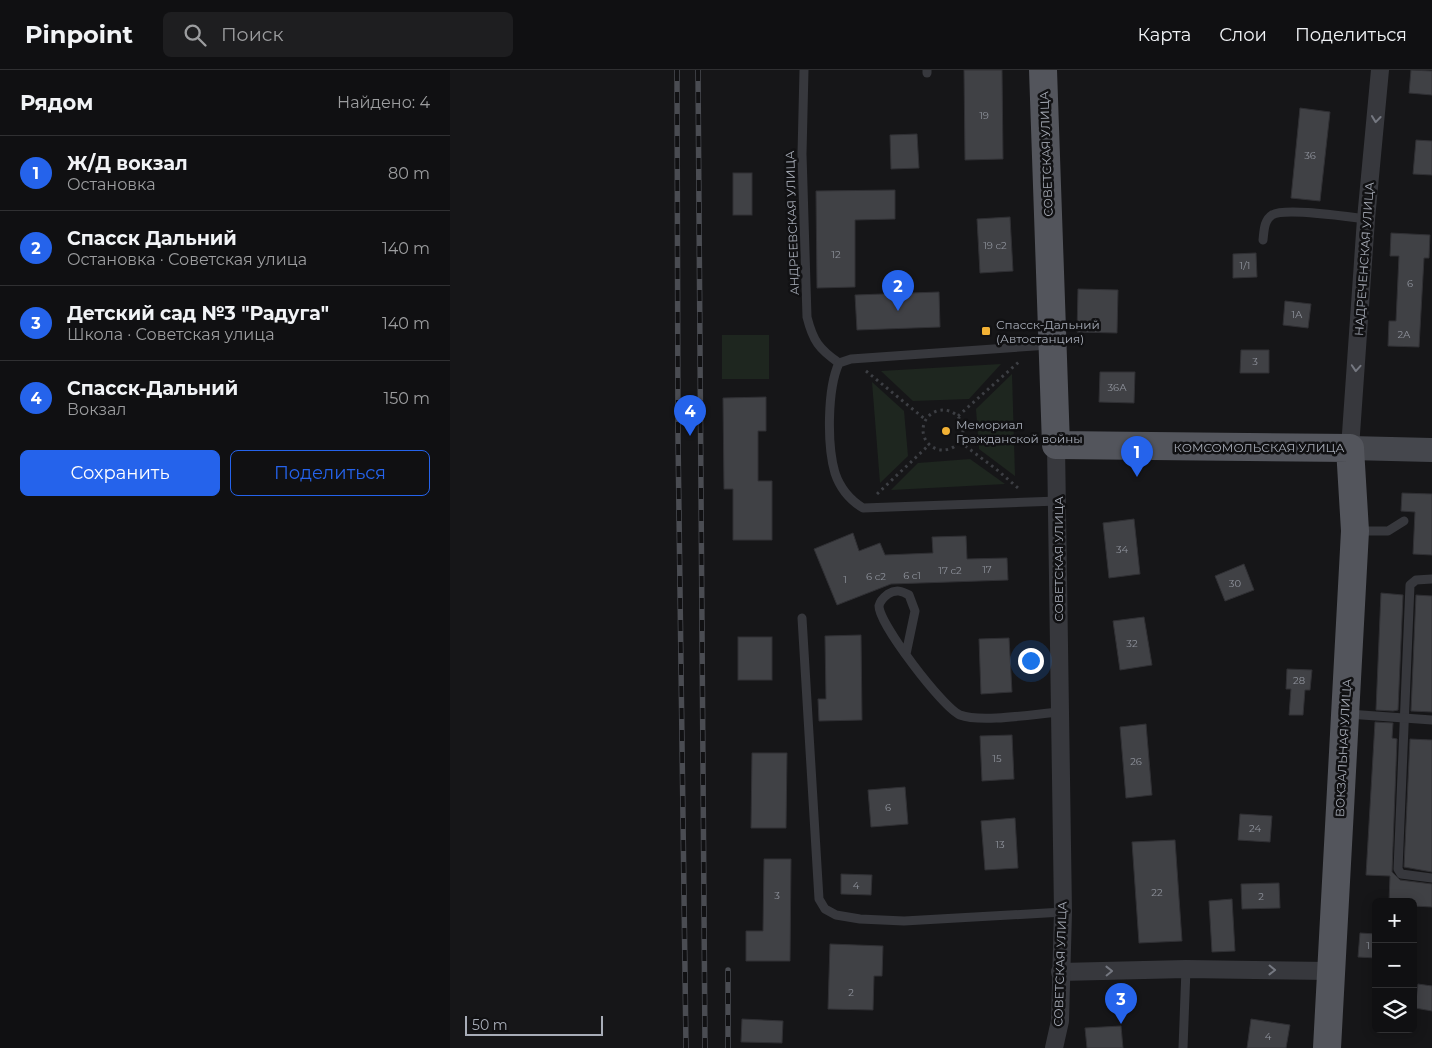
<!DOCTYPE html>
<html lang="ru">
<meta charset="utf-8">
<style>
:root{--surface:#101012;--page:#1e1e20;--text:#f1f3f6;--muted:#9c9d9f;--line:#303032;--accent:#2563eb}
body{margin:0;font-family:Montserrat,sans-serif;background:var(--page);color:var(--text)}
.controls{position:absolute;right:15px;bottom:15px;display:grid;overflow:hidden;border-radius:8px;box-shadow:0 2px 12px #0003}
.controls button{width:45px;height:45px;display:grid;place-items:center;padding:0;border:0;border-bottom:1px solid var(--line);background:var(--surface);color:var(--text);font:25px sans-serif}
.scale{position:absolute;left:15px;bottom:12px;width:138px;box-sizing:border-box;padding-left:5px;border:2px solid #a8adb8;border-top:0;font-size:14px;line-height:18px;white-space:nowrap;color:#a8adb8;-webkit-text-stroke:4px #111113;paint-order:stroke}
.you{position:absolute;left:580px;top:590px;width:18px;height:18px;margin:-12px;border:4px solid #fff;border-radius:50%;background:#1a73e8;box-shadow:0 0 0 8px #1a73e833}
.badge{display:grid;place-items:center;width:32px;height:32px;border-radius:50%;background:var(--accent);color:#fff;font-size:16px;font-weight:700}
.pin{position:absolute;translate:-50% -41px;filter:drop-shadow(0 1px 2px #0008)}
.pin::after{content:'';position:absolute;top:26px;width:18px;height:15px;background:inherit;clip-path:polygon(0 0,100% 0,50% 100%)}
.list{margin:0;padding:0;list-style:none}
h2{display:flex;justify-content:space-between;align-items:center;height:65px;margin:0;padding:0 20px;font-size:21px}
h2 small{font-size:16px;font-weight:400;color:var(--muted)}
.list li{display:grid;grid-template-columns:32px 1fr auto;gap:15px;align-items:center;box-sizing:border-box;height:75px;padding:0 20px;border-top:1px solid var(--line)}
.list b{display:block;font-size:19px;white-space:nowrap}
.list p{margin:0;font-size:16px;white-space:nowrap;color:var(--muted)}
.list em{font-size:16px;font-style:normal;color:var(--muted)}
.actions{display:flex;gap:10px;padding:15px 20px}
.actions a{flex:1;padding:11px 0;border:1px solid var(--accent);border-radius:8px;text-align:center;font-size:18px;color:var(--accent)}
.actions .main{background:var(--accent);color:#fff}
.icon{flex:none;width:28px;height:28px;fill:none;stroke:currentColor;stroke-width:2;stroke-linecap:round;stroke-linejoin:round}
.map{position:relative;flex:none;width:982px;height:978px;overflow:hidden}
header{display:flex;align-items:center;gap:30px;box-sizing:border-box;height:70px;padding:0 25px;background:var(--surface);border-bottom:1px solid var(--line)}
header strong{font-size:24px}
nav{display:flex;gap:28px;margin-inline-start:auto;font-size:18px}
.search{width:350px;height:45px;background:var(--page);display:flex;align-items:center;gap:12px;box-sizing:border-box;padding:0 18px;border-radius:8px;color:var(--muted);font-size:19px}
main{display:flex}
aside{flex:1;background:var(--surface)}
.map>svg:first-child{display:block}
.green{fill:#1e261f}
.building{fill:#404145;stroke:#303034}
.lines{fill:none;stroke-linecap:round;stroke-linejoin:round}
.path{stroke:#3d3f44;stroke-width:3;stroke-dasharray:2.5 4;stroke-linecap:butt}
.service{stroke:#37383d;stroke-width:9}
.minor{stroke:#37383d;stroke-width:18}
.secondary{stroke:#45474d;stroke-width:24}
.primary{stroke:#53555c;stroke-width:28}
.rail-casing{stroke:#4a4c52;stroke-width:5.5}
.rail{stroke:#111113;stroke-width:4;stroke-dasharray:11;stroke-linecap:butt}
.oneway{stroke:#757881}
.poi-dot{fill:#f2b134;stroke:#111113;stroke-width:2}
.labels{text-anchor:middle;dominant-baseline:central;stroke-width:5;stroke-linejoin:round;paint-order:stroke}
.number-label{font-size:10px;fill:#8e929b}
.street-label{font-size:12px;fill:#a8adb8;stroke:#111113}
.poi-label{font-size:12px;fill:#a8adb8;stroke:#111113;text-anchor:start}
</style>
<header>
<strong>Pinpoint</strong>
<div class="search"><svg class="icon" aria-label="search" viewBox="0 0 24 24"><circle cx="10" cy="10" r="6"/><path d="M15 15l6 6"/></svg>Поиск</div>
<nav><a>Карта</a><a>Слои</a><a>Поделиться</a></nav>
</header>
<main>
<aside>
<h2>Рядом<small>Найдено: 4</small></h2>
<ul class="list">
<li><span class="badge">1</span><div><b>Ж/Д вокзал</b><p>Остановка</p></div><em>80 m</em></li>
<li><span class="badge">2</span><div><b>Спасск Дальний</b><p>Остановка · Советская улица</p></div><em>140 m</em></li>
<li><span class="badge">3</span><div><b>Детский сад №3 &quot;Радуга&quot;</b><p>Школа · Советская улица</p></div><em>140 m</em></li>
<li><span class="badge">4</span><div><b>Спасск-Дальний</b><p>Вокзал</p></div><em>150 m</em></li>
</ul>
<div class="actions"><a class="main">Сохранить</a><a>Поделиться</a></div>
</aside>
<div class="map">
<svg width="982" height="978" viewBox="0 0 982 978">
<rect width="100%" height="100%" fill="#161618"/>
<g class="green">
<rect x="272" y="265" width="47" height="44"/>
<path d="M551,294L519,329L463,331L431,301Z"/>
<path d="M562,304L565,406L529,379L526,339Z"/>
<path d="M422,312L454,341L458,386L430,413Z"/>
<path d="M520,389L555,414L441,420L468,393Z"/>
</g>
<g class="building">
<path d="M514,0H552L553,89L515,90Z"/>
<path d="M961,0L982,1V25L959,23Z"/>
<path d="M850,38L880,42L870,131L841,128Z"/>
<path d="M467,64L469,98L441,99L440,65Z"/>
<path d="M966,70L982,71V105L963,104Z"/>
<rect x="283" y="103" width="19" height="42"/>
<path d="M445,120V149L405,150V217L367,218L366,121Z"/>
<path d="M560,147L563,201L530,203L527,149Z"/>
<path d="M941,163L980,165L979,188H974L969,277L938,276L939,251H946L949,186H940Z"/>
<path d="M806,183L807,207L783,208V184Z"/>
<path d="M628,219L668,220L667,263L627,262Z"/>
<path d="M489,222L490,257L407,260L405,225Z"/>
<path d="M835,231L861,234L858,258L833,255Z"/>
<path d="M791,280H819V303H790Z"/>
<path d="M650,302H685L684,333L649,332Z"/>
<path d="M316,327V361H308V411H322V470H283V419H274L273,328Z"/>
<path d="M952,423L982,424V485L963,484L965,442L951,441Z"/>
<path d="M684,449L690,504L659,508L653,453Z"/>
<path d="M403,463L409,481L430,473L435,485L483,483L482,467L516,466L517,489L557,488L558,510L441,514L387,535L364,479Z"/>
<path d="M794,494L804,520L775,531L765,506Z"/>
<path d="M931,523L953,525L948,640L943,641L926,640Z"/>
<path d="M966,525L982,526V642L961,641Z"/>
<path d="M694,547L702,595L670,600L663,551Z"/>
<path d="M411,565L412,650L369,651L368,629H376L375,566Z"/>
<rect x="288" y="567" width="34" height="43"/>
<path d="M559,568L562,622L531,624L529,569Z"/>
<path d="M837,599L862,600L860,620H855L853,645H839L841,619H836Z"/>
<path d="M925,652L943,653L942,668L947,669L942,802L950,810L982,814V837L963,836V832H939L940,806L916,805Z"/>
<path d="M696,654L702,725L676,728L670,657Z"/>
<path d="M562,665L564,709L532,711L530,666Z"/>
<path d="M960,669L982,670V802L954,797Z"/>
<path d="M302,683H337L336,758H301Z"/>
<path d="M455,717L458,754L421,757L418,720Z"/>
<path d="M790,744L822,746L820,772L788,770Z"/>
<path d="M565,748L568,798L535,800L531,751Z"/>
<path d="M725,770L732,871L689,873L682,772Z"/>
<path d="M314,789H341L340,891H296V861H313Z"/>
<path d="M391,804L422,805L421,825L391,824Z"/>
<path d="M829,813L830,838L792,839L791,814Z"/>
<path d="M782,829L785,881L762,882L759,831Z"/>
<path d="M910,863L926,864V888L908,887Z"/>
<path d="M380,874L433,876L432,906H424L423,940L378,939Z"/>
<path d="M968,914L982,916V941L965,938Z"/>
<path d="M292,949L333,951L332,973L291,972Z"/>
<path d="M801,949L840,955L836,978H797Z"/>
<path d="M671,956L673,978H637L635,958Z"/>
</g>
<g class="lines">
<g class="path">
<path d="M416,301L476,350"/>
<circle cx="493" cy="360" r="20"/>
<path d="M508,346L571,290"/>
<path d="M510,372L546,399L568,418"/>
<path d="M427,424L479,375"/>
</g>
<g class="service">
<path d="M354,0L352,84L357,247C363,271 369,279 389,293"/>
<path d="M477,0V3"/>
<path d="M813,170C814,161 814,150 822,145C835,137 898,147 916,149"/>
<path d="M599,275L401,289L389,293C377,319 377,376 385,403C390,418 400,430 413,438L608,431"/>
<path d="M907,461H938L954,451"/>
<path d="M982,509L966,510L960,515L948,799L951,804L982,808"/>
<path d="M352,548L369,829L375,839L386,845L410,849L454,851L613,842"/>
<path d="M456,584L465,541L459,525C452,521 446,519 438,524C434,527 430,531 429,536C429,554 493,638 510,645C531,653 585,644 609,642"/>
<path d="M898,644L982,650"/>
<path d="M733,978L736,899"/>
</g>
<g class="minor">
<path d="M900,378L916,149L930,0"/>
<path d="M610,902L736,899L880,901"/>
<path d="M604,978L610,951L613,842L606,375"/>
</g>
<path class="secondary" d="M900,378L982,380"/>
<path class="primary" d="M593,0L606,375L900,378L905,461L877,978"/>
<g class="rail-casing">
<g id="rail">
<path d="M227,0L228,367L236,978"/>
<path d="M248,0L255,978"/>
<path d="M278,978V900"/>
</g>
</g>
<use href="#rail" class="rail"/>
</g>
<defs><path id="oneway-chevron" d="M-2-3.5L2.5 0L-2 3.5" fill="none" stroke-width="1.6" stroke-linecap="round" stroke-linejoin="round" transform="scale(1.25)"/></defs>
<g class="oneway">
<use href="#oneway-chevron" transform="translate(926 49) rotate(96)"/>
<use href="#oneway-chevron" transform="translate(906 298) rotate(94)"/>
<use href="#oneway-chevron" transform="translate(822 900) rotate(1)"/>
<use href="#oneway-chevron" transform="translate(659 901) rotate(-1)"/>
</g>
<g class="poi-dot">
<rect x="531" y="256" width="10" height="10" rx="2.5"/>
<circle cx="496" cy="361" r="5"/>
</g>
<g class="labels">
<g class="number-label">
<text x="534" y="45">19</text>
<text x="860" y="85">36</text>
<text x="545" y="175">19 с2</text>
<text x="386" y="184">12</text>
<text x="795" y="195">1/1</text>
<text x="960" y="213">6</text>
<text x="847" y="244">1А</text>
<text x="954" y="264">2А</text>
<text x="805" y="291">3</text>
<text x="667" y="317">36А</text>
<text x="672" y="479">34</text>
<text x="537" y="499">17</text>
<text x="500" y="500">17 с2</text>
<text x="462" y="505">6 с1</text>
<text x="426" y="506">6 с2</text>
<text x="395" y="509">1</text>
<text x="785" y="513">30</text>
<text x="682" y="573">32</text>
<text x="849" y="610">28</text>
<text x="547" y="688">15</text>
<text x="686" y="691">26</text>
<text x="438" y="737">6</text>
<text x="805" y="758">24</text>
<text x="550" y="774">13</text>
<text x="406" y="815">4</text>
<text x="707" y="822">22</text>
<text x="327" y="825">3</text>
<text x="811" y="826">2</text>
<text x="918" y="875">1</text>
<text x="401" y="922">2</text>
<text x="818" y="966">4</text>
</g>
<g class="street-label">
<text transform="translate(596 84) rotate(-92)">СОВЕТСКАЯ УЛИЦА</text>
<text transform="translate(342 153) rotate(-92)">АНДРЕЕВСКАЯ УЛИЦА</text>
<text transform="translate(914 189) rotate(-86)">НАДРЕЧЕНСКАЯ УЛИЦА</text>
<text x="809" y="377">КОМСОМОЛЬСКАЯ УЛИЦА</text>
<text transform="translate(608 489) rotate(-90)">СОВЕТСКАЯ УЛИЦА</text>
<text transform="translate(893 678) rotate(-87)">ВОКЗАЛЬНАЯ УЛИЦА</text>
<text transform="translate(610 894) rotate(-88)">СОВЕТСКАЯ УЛИЦА</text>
</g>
<g class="poi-label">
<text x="546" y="254">Спасск-Дальний<tspan x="546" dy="14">(Автостанция)</tspan></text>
<text x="506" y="354">Мемориал<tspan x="506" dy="14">Гражданской войны</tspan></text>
</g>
</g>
</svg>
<div class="controls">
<button>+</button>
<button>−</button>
<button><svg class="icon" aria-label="layers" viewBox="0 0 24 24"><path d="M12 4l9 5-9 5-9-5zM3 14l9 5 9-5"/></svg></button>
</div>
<div class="scale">50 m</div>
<div class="you"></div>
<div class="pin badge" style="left:687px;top:407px">1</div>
<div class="pin badge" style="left:448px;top:241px">2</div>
<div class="pin badge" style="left:671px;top:954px">3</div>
<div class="pin badge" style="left:240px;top:366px">4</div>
</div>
</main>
